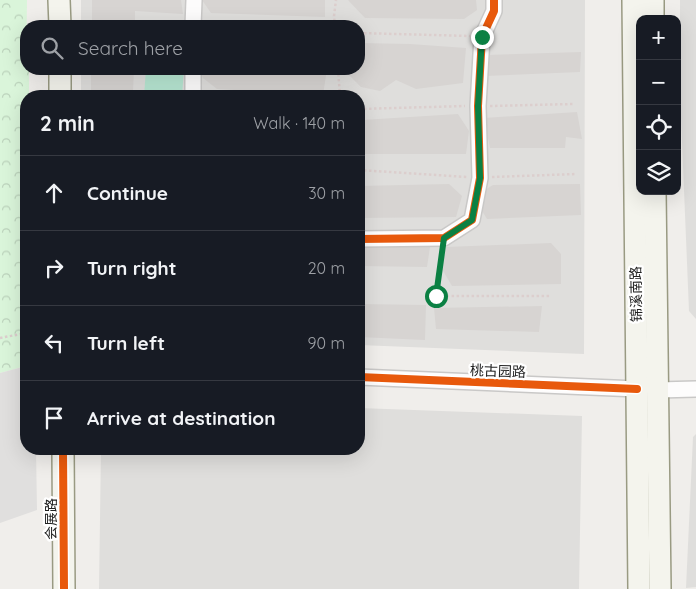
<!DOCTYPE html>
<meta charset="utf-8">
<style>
:root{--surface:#171b24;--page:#20242c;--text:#f1f3f6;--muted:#9ea1a6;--line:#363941}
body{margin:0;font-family:Quicksand,"Noto Sans SC",sans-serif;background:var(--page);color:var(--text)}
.controls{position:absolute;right:15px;top:15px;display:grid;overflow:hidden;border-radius:10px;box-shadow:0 5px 20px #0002}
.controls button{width:45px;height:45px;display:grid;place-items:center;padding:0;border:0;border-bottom:1px solid var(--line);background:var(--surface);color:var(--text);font:25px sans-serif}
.stop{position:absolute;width:15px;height:15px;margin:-11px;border:4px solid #0b8043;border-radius:50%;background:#fff}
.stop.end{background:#0b8043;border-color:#fff;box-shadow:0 1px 5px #0008}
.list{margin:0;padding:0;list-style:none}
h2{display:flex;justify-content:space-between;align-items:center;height:65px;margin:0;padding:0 20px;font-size:21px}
h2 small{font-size:16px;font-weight:400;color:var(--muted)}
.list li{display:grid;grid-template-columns:32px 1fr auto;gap:15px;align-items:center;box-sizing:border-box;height:75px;padding:0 20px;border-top:1px solid var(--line)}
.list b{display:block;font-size:19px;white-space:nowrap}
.list em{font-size:16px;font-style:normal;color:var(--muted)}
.icon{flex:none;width:28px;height:28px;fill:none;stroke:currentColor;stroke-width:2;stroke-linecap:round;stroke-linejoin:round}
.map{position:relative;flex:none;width:696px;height:589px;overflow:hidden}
.search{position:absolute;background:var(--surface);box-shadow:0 5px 20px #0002;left:20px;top:20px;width:345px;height:55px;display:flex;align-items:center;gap:12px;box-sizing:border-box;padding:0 18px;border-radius:20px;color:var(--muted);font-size:19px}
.panel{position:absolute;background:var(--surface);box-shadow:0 5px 20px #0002;left:20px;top:90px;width:345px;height:365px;border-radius:20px}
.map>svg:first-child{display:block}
.residential{fill:#dfdedc}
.park{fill:url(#park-crowns)}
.pitch{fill:#b7e6d2}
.parking{fill:#e0dfde}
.building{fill:#d7d4d2}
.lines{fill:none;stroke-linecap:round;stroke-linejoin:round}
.street-casing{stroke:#c9c8c7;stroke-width:18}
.secondary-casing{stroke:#999a82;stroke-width:24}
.path{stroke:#dccecd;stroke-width:2.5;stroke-dasharray:2.5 2.5;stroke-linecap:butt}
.street{stroke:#fdfcfc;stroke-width:15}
.secondary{stroke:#f4f4ed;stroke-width:21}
.cycleway-casing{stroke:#fff;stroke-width:11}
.cycleway{stroke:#e8590c;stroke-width:8}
.route{stroke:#0b8043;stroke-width:6}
.labels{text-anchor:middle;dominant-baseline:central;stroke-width:4.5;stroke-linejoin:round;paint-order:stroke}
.street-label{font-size:14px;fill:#222;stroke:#fff}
</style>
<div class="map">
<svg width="696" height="589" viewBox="0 0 696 589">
<defs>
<pattern id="park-crowns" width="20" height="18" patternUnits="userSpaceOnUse" patternTransform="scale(1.25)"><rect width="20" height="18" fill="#daf5da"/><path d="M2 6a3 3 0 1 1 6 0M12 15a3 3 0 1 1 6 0" fill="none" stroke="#bbd2bb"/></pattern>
</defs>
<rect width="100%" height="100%" fill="#f0eeeb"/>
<g class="residential">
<path d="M81,0H585L584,354L359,345V96H81V69H359V26H81Z"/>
<path d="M680,0H696V319L689,311L680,93Z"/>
<path d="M359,408L582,416L579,589H99L101,449H359Z"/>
<path d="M696,434V587L686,588L693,437Z"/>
</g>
<path class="park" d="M0,0H27L26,69H29V96H26V366L0,373Z"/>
<path class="pitch" d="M146,69H184L182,96H144Z"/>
<path class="parking" d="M26,366V449H36L37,510L0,523V373Z"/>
<g class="building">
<path d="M92,0H181L183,14L135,11V26H92Z"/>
<path d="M202,0H325V17L211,13Z"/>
<path d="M348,0H476L477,10L464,19L365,18Z"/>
<path d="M359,43L410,44L466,48L463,83L416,89L396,80L380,91L361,87L348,74V69H359Z"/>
<path d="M581,52L580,72L485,76L486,55Z"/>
<path d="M91,69H134L133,91L143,96H91Z"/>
<path d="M199,69H327L323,95L217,89L203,78Z"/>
<path d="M577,112L582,139L566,137L565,148H490L484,118Z"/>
<path d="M458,114L469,131L466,154H359V123L362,120Z"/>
<path d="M449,184L462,196L456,217L359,218V186Z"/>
<path d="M580,184L581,215L487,219L479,206L483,191L493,185Z"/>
<path d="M551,243L561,254V284L452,286L442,269L446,247Z"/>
<path d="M359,246L430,247L427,267L359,266Z"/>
<path d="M359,304L426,305L425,340L359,337Z"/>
<path d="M542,306L539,332L436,329L434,308Z"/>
</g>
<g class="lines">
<g class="street-casing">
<g id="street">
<path d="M193,26L194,0"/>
<path d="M193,69V96"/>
<path d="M359,239L444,238L472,220L480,178L478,106L482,37L494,11V0"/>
<path d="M359,377L637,389"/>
<path d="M658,390L696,389"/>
</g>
</g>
<g class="secondary-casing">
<g id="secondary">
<path d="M59,0L60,26"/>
<path d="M633,0L639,589"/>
<path d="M653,0V19"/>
<path d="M60,69V96"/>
<path d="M655,191L660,589"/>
<path d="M63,449L64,589"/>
</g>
</g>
<g class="path">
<path d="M335,26L334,16L336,0"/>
<path d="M359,33L470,36"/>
<path d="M338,69L340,96"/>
<path d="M490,106L573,104"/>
<path d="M359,109L465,106"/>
<path d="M359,170L467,177"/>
<path d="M492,177L576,174"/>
<path d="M442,252L436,296H551"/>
<path d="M0,338L26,333"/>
</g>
<use href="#street" class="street"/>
<use href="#secondary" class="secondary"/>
<g class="cycleway-casing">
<g id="cycleway">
<path d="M359,239L444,238L472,220L480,178L478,106L482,37L494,11V0"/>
<path d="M359,377L637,389"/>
<path d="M63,449L64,589"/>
</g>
</g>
<use href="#cycleway" class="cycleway"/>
</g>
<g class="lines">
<path class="route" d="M436,296L444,238L472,220L480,178L478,106L482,37"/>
</g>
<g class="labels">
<g class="street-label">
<text transform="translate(636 294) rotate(-91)">锦溪南路</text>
<text transform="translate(498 371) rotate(2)">桃古园路</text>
<text transform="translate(51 519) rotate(-90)">会展路</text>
</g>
</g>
</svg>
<div class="controls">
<button>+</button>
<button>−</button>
<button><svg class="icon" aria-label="locate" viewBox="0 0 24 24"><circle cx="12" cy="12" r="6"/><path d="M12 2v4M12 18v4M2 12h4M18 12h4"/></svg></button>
<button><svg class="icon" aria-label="layers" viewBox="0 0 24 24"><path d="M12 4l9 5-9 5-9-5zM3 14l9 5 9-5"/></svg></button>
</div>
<div class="stop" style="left:436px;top:296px"></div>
<div class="stop end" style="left:482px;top:37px"></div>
<div class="search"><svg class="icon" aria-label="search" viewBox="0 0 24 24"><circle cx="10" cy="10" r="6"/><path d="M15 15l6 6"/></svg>Search here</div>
<section class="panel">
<h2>2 min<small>Walk · 140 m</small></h2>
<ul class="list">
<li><svg class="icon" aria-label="ahead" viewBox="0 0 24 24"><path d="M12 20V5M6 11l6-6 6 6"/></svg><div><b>Continue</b></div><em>30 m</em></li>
<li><svg class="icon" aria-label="right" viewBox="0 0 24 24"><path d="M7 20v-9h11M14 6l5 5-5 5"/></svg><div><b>Turn right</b></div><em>20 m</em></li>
<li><svg class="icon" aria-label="left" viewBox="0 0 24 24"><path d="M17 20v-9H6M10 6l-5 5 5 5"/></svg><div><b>Turn left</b></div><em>90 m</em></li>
<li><svg class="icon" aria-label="arrive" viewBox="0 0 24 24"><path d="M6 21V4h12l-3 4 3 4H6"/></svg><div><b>Arrive at destination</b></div></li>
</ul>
</section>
</div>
